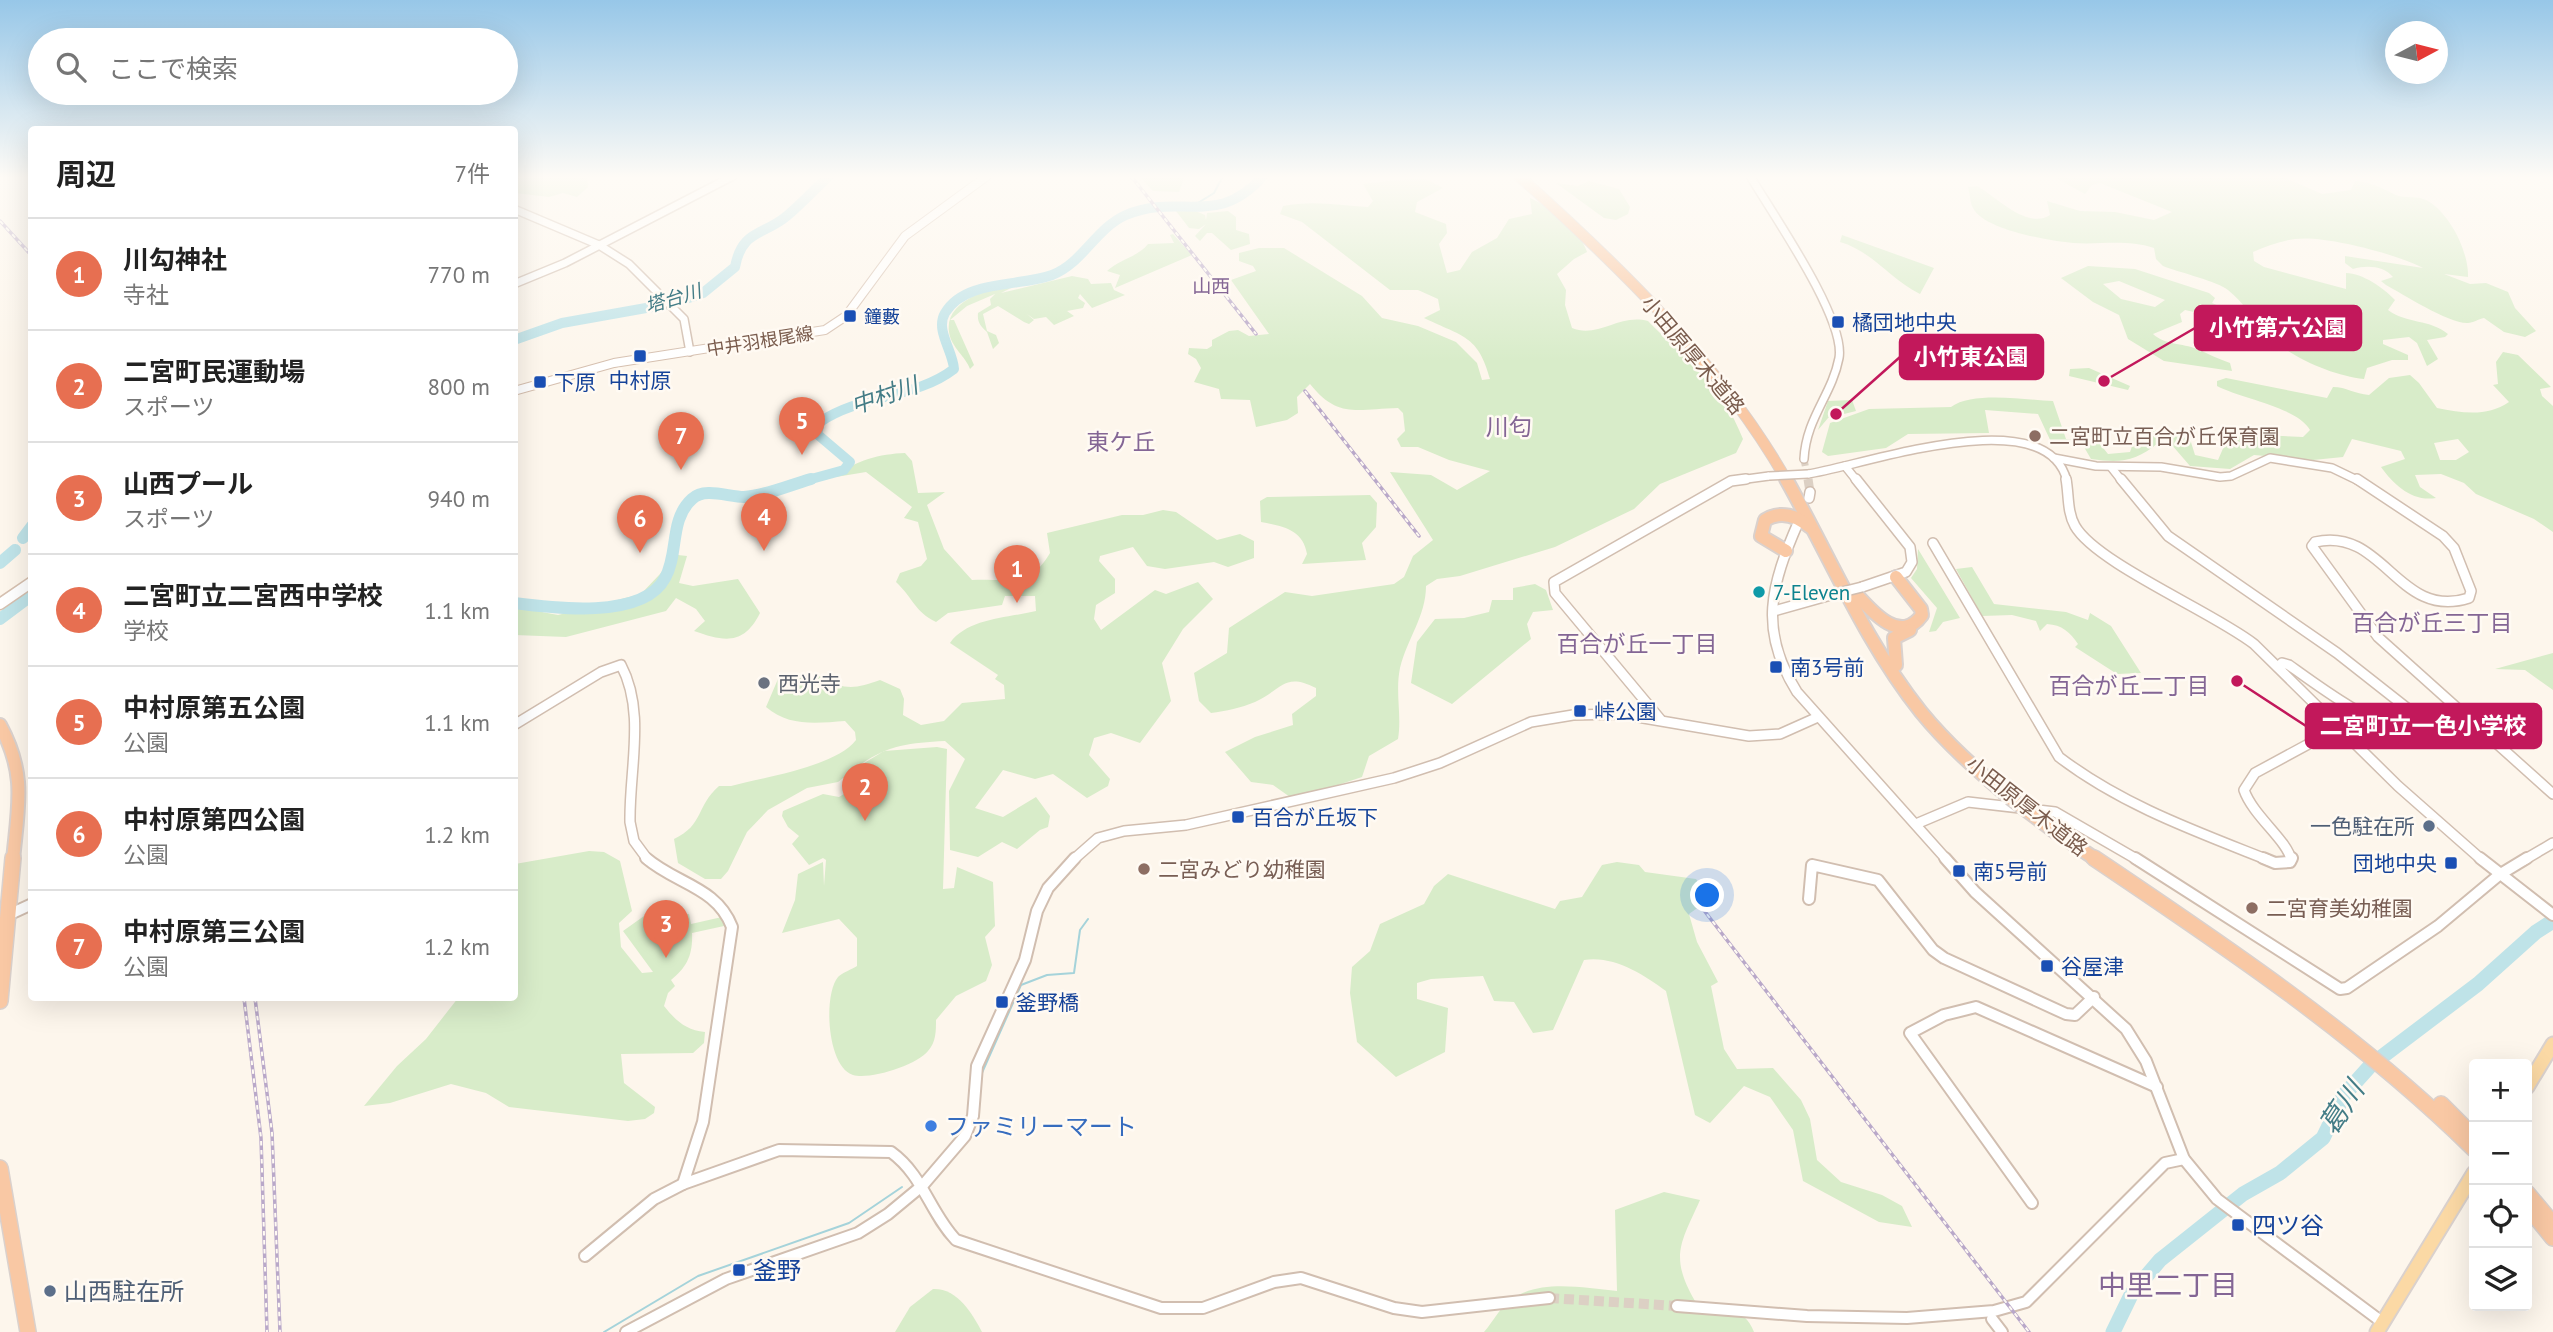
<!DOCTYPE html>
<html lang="ja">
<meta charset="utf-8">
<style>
:root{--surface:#fff;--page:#f6f6f6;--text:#222;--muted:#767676;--line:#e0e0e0;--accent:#e76f51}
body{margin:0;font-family:"PT Sans","Noto Sans JP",sans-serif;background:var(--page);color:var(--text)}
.controls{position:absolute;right:21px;bottom:21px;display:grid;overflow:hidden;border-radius:7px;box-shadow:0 7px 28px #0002}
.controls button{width:63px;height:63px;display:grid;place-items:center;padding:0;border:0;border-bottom:2px solid var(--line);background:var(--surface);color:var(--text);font:35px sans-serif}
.compass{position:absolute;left:2385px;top:21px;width:63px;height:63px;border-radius:50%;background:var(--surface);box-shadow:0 7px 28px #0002;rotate:83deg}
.you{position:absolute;left:1708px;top:896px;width:24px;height:24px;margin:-18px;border:5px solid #fff;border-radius:50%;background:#1a73e8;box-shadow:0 0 0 10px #1a73e833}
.badge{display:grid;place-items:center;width:46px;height:46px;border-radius:50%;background:var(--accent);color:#fff;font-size:23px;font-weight:700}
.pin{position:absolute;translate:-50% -58px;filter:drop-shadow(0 2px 4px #0008)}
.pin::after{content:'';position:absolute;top:37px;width:24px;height:21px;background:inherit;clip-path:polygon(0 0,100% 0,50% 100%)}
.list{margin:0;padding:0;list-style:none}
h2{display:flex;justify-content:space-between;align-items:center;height:91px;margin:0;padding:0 28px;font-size:30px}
h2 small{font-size:23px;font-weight:400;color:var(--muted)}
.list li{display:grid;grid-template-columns:46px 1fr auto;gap:21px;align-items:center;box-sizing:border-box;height:112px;padding:0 28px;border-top:2px solid var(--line)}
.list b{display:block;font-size:26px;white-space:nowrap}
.list p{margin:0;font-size:23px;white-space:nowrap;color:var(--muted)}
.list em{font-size:23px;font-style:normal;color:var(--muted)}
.icon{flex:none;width:38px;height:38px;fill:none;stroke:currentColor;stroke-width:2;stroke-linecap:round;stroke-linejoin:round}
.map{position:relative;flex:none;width:2553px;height:1332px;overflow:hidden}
.search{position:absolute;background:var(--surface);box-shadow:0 7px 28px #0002;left:28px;top:28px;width:490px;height:77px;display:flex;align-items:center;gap:18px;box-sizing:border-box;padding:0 24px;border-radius:38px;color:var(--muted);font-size:26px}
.panel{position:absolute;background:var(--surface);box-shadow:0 7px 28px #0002;left:28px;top:126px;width:490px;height:875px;border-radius:7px}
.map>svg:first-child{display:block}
.green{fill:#d8ecc9;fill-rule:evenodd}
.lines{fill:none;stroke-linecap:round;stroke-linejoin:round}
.stream{stroke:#a5d3da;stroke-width:2}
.river-far2{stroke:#bfe3e8;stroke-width:10}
.river-far1{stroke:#bfe3e8;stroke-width:12}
.river{stroke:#bfe3e8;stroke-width:15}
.tertiary-tunnel-far2{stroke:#dcd0c4;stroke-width:7;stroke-dasharray:7 3.5;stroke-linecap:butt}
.tertiary-tunnel-far1{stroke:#dcd0c4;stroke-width:9;stroke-dasharray:9 4.5;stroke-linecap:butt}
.tertiary-tunnel{stroke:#dcd0c4;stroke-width:10;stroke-dasharray:10 5;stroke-linecap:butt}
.tertiary-far2-casing{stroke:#d1beb0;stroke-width:10}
.tertiary-far1-casing{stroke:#d1beb0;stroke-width:12}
.tertiary-casing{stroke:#d1beb0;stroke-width:14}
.secondary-far1-casing{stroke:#d6c0b0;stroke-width:10}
.secondary-casing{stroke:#d6c0b0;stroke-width:13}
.primary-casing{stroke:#dad1cd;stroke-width:17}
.trunk-far2-casing{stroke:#dad1cd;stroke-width:12}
.trunk-far1-casing{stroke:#dad1cd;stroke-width:16}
.trunk-casing{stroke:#dad1cd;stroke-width:18}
.tertiary-far2{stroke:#fff;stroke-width:7}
.tertiary-far1{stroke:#fff;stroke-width:9}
.tertiary{stroke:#fff;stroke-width:10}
.secondary-far1{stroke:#fff;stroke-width:8}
.secondary{stroke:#fff;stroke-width:10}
.primary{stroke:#fbd9a5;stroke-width:13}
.trunk-far2{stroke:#f9c8a4;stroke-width:10}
.trunk-far1{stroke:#f9c8a4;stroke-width:12}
.trunk{stroke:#f9c8a4;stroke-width:15}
.rail-casing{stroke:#b9a8c9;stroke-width:3.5}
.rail{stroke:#fffaf3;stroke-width:2;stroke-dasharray:4.5;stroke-linecap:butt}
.tertiary-bridge-far1-casing{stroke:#d1beb0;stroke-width:10;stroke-linecap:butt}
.tertiary-bridge-casing{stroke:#d1beb0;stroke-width:12;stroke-linecap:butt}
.trunk-bridge-casing{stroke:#dad1cd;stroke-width:16;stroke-linecap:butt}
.tertiary-bridge-far1{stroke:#fff;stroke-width:7}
.tertiary-bridge{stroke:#fff;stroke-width:9}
.trunk-bridge{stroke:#f9c8a4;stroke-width:12}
.transit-dot{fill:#1a4fb4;stroke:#fffaf3;stroke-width:2.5}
.education-dot{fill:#8d6e63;stroke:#fffaf3;stroke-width:2.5}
.culture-dot{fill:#0f9aa8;stroke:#fffaf3;stroke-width:2.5}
.worship-dot{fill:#6b7280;stroke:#fffaf3;stroke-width:2.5}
.service-dot{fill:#5c6f8a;stroke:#fffaf3;stroke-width:2.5}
.shop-dot{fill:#3f7fe0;stroke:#fffaf3;stroke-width:2.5}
.labels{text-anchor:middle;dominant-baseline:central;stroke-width:5;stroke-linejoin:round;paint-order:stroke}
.far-transit-label{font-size:18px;fill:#164399;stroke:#fffaf3;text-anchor:start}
.far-street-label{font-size:18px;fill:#7a5c4d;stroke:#fffaf3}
.far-neighbourhood-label{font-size:19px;fill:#846695;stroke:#fffaf3}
.far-water-label{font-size:19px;font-style:italic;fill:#437c86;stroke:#fffaf3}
.transit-label{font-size:21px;fill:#164399;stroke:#fffaf3;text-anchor:start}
.street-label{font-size:21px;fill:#7a5c4d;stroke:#fffaf3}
.education-label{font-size:21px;fill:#785e54;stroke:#fffaf3;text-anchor:start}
.culture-label{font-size:21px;fill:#0d838f;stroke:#fffaf3;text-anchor:start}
.worship-label{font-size:21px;fill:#5b616d;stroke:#fffaf3;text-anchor:start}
.service-label{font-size:21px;fill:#4e5e75;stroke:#fffaf3;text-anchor:end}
.water-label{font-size:23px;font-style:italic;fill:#437c86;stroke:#fffaf3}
.neighbourhood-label{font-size:23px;fill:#846695;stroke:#fffaf3}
.near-shop-label{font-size:24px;fill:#366cbe;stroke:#fffaf3;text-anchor:start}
.near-transit-label{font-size:24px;fill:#164399;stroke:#fffaf3;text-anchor:start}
.near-service-label{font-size:24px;fill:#4e5e75;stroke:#fffaf3;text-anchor:start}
.near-water-label{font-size:28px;font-style:italic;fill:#437c86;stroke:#fffaf3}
.near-neighbourhood-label{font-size:28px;fill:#846695;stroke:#fffaf3}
.leader{fill:none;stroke:#c2185b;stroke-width:2.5}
.callout-dot{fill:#c2185b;stroke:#fffaf3;stroke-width:2.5}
.callout{fill:#c2185b;stroke:#c2185b;stroke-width:2.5}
.callout-label{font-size:23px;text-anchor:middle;font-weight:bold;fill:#fff}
</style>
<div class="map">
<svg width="2553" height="1332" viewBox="0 0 2553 1332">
<rect width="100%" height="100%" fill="#fdf6ec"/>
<g class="green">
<path d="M515,176H587L588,187L577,197L563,193L549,197L515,193Z"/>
<path d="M1162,176L1184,178L1179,192L1153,191L1140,177Z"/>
<path d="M2052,176H2281L2322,194L2351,190L2355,181C2372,182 2381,188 2396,195C2405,199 2418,195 2428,201C2450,214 2469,252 2468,277L2444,274L2470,284L2486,283L2508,292L2515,308L2536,331L2525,337L2504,332L2484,318C2478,319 2473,323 2468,323C2449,324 2403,294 2386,285L2381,281L2393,277C2384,266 2367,265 2353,269L2345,263V256L2423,268C2396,254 2325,235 2295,239C2280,241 2266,246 2253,252L2254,261L2264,267L2346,289V273C2362,273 2384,288 2395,300L2388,310C2407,324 2430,319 2448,334L2445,337L2427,340L2438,359L2427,366L2417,343L2409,337L2383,340V344L2408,355V360H2392L2367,368L2364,379C2332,376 2285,355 2263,331C2252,317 2243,302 2228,290C2219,282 2178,272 2163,266L2156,259L2154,248C2126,239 2101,245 2073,243C2050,241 1984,230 1973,208C1970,203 1970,194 1968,187L1977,186C1997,197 2027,230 2050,215L2047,201L2080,211L2115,212L2154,220L2172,212L2100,183L2092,185L2085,194Z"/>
<path d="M1407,179H1426L1443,188L1417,202L1415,212L1446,224L1447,233L1439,244L1447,273L1460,270L1472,252L1497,238L1509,219L1532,214L1530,198C1550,207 1580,230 1587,252L1574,259L1557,274L1566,290L1565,305L1572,328C1598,339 1619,313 1648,321C1688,362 1721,383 1743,439L1736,453L1660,484L1634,509L1555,547L1460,576L1437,579L1426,586C1426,616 1407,639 1400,668C1395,692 1402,716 1398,739L1369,756L1362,777L1314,793L1290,797L1273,785L1251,782L1225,752L1255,737L1293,725L1292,714L1316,696V688C1284,672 1283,689 1255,702C1241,708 1226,711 1211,713L1199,701L1194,673L1227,653L1229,628L1285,592L1312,596L1394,584L1404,577L1413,556L1433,540L1390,472L1431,475L1457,490L1490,471L1449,460L1418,447H1401L1397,439L1405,431L1403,413L1398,408C1357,409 1338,419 1310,384L1297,397L1298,413L1287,420L1256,427L1250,400L1221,399L1219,389L1194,382L1201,368L1196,359L1188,354L1189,348L1207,349L1212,346V340L1229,331L1238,330L1249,336L1269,334L1231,280L1256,271L1253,266L1239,261V253L1259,248H1284L1362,296L1382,318L1418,326L1456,342L1477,363L1482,380L1490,379C1478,335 1463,337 1424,318L1440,310L1438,299L1418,290H1390L1302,222L1280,214L1283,206C1312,200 1339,205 1368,207L1373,201L1363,184Z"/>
<path d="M1589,181L1619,189L1630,207L1628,214L1616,220L1604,218L1556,183L1578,186Z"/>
<path d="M1193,210L1205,215L1206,220L1207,213L1228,211L1236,217V230L1249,234L1250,244L1231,250L1212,233H1207L1200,241L1195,236L1206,224L1199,229L1189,228L1176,211Z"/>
<path d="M1173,234L1192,255L1115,288L1120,275L1107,271C1120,259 1138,257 1148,244L1174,243L1170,235Z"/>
<path d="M1842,235L1934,268L1920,294C1890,279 1872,251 1840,242Z"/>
<path d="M2088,266L2135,269L2209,293L2215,298L2212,303L2235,313L2238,322L2185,310L2180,314L2182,322L2153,334C2165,345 2182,343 2197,349C2209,354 2218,359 2230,363L2232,371L2164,361L2128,339L2119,315L2093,302L2061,278ZM2119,281L2165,300L2155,307L2121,299L2103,284Z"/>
<path d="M1072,276L1088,279L1091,284L1111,283L1114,290L1125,295L1092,308L1080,294L1078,298L1085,303L1083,308L1067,311L1074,316L1054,325L1046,317L1034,319L1027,314L1034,320L1029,324L1024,322L998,306L983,314L987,331L996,335L999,343L993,349L987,332C981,326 977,323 978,313L991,305L990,299L995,294L967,306L950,320H954L974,365L970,369C966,357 951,347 949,332C944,300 993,286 1019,284L1001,293Z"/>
<path d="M2503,352L2518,355L2551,387L2540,389L2542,396L2553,406V532L2534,519L2476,494L2464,483L2441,474L2415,475L2420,487L2436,498C2412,502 2394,485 2381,467L2405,459L2401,451L2352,439L2343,457L2313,460L2254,455L2230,469L2190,466L2171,444L2158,443C2135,462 2120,463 2091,459L2084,447L2052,444L2038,414L1985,410L1989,433L1908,434L1886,448L1828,456L1822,452L1830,423L1869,409L1951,407C1973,391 2025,400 2053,401L2066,439L2100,444L2108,454L2130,452L2139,426L2190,439L2195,455L2218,460L2228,437L2237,434L2303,437L2310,430C2297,407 2242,399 2217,386V381L2226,378L2327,398L2333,387C2346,387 2355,394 2369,395L2389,378L2410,375L2419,383L2437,408C2463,413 2487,417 2509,402L2493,385L2498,384L2496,362ZM2458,439L2469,452L2456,460H2440L2434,443Z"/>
<path d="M2089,368L2130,386L2128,390L2069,376L2070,369Z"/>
<path d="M1852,400L1856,411L1828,418L1818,430L1828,401Z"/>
<path d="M905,453L912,461L918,493L945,492L927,505L944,549L972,580C1007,578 1029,589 1050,553L1047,533L1122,515H1143L1163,510L1176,512L1217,540L1240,534L1254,541V558L1228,567L1214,562L1165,569L1147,566L1133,547L1100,556L1099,561L1115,579V593L1096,605L1094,619L1101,630L1155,590L1166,594L1198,582L1213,599L1183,629L1162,663L1171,701L1140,743L1111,733L1094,738L1089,755L1110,779L1108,786L1087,798L1053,774L1035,779L1003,770L975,808L1003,817L1036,797L1050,816L1048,827L1040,830L1017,849L1002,842L978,857L950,850L949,791L965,759L945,741C908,743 886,745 856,768L884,751L937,747L947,749L943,889L954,888L957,867L993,882L995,926L985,937L992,965L986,981L956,996L936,1020C936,1031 936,1042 928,1051C917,1065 870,1080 853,1075C827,1067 823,995 838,977C842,973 852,969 857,966V938L839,919L782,933L795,900L798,874L823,862L824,886L826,860L823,858L809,865L792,844L799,836L788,827L782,816L783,811L823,794L839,797L844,794L850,802L852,771L838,782L807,788L768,810L747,832L728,871L721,879H705L678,863L674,839C704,825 696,806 719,786H731C764,777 835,767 856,740L855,732L845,721C817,723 789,727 766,707L778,679L823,676C844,692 857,688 880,680L900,689L904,699L903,715L921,725L944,721L962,703L1005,699L1004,685L995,679L998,675L950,643C968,618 1008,618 1036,611L1035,596H1005L1002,605L948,613L936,622C915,612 913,598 896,582L900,573L921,566L927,559L918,522L904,518L912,507L866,472L836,477C855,460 880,454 905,453Z"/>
<path d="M1370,495L1377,503L1376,527L1362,543L1366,560L1302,564L1307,554C1303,529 1282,526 1261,522L1260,501L1267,497Z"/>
<path d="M1918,549L1960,618L1943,622L1936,631L1929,632L1937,608L1911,578L1917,569Z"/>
<path d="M678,555L687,556L679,583L693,586L738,579L760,613C744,645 725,642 694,631L705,621L696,609L676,598L666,611L566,637L515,635V607L558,615L641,594Z"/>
<path d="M1972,567L1994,604L2066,612L2088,620L2090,613L2111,626L2141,673L2117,674L2075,647L2078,644C2070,632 2062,625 2047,624L2040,631L2036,621L2012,615L1982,616L1956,569Z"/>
<path d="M1535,584L1546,590L1553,610L1533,612L1527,624L1531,639L1452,704L1411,683L1417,642L1435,619L1464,618L1489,612L1492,600H1513V588Z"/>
<path d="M2553,653V690L2525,670L2495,669Z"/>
<path d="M589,851L604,852L620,861L632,911L619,923L621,947L642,973L653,972L623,931L651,911L657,917L663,912L678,917L689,914L691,924L722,917L724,926L692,933C693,955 687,967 671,980L675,986L668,993L664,1006C676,1021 686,1030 705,1032L704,1043L693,1053L621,1054L624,1083L655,1107L654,1113L645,1119L628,1121L509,1107L486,1093L451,1084L390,1103L364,1106L397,1066L426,1039L458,998H514L515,864Z"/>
<path d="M1617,862L1639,865L1645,872L1696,879L1710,899L1689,914L1697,942L1718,982L1711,986L1724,1049L1737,1069L1773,1068L1801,1100L1810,1119L1817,1160L1841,1182L1882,1195L1902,1206L1912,1227L1879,1222L1803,1181L1793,1130L1770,1097L1744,1086L1710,1123L1695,1115L1666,991C1643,974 1613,955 1584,960L1553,1030L1533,1033L1514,1002L1494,1001L1483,976L1431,979L1417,983V999L1448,1008L1445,1052L1396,1077L1357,1042L1350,993L1352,967L1370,951L1380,924L1424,904L1434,886L1448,874L1555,909L1560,901L1582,897L1602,865Z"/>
<path d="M1664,1192L1700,1200C1681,1243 1669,1256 1695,1301C1718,1304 1745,1307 1754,1332H1484C1493,1322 1502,1304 1513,1298C1543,1279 1584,1288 1617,1291L1615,1210Z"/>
<path d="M933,1289C957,1288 972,1313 982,1332H895L910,1307Z"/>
</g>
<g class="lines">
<g class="stream">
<path d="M1193,206L1214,193L1223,176"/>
<path d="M981,1075L1021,985L1047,975L1074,973L1080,930L1088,919"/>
<path d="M604,1332L698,1276L849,1223L902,1187"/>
</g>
<g class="river-far2">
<path d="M514,340L562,323L674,303L703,293L735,267C742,229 764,236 788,215C802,203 815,189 829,176"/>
<path d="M804,481L844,470L850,462L817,434L820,422C861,394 915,399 954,369C953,351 935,330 945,313C965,279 1020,287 1052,275C1083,263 1096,228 1126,215C1179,192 1217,229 1263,176"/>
</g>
<g class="river-far1">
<path d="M23,538L32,526"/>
<path d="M0,563L15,550"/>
<path d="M514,603C552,608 643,620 665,578C679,553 669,520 692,499C705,487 728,497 744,497C765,496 790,485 811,479"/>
<path d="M0,619L32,595"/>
</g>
<path class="river" d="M2113,1332L2132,1293L2160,1260L2243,1194L2280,1173L2323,1138L2344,1095L2371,1065L2478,984L2536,932L2553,921"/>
<path class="tertiary-tunnel-far2" d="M1804,459L1808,481"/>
<path class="tertiary-tunnel-far1" d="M1808,479L1810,492"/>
<path class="tertiary-tunnel" d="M1549,1298L1677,1306"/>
<g class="tertiary-far2-casing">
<g id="tertiary-far2">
<path d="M1750,176C1772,213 1846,319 1839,358C1832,395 1806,418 1804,459"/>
<path d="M514,209L599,245L629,264L684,319L690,352"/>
<path d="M514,284L565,263L733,176"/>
<path d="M2054,458L2096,466L2161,467L2220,477L2231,476L2270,458L2332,468L2359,481"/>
<path d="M1845,466L1857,481"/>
<path d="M2111,467L2122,481"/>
<path d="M1808,474C1862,466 2047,398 2067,481"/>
<path d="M1732,481L1769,476"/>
</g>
</g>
<g class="tertiary-far1-casing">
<g id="tertiary-far1">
<path d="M1856,479L1910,547L1912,562L1906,572L1862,587"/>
<path d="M2066,479C2069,495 2067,512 2075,526C2096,563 2213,612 2254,644L2398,786L2482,860"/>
<path d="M2121,479L2168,536L2337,653L2412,712L2421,725L2412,733C2365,721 2328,693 2289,665L2282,663L2278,667"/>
<path d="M2357,479L2443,536L2454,548L2471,591L2469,598C2398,621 2384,526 2315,542L2312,546L2378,637L2553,794"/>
<path d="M1809,498L1810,492"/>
<path d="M1798,523C1771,585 1758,630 1797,692L1947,860"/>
<path d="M1933,543L2059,757C2122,805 2195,831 2268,860"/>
<path d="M1774,611L1838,593"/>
<path d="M1660,719L1555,593L1554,582L1731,481L1746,479"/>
<path d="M514,725L601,672L621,665C646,712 629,770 630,822L634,841L648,860"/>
<path d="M1916,824L1968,802L2055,812L2138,860"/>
<path d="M1073,860L1098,838L1124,831L1186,825L1394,778L1440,763L1531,722L1573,715L1620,714L1749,736L1780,734L1818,717"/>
<path d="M2291,860C2288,841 2253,816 2244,790L2255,773L2340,727"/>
<path d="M2524,860L2553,843"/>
</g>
</g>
<g class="tertiary-casing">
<g id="tertiary">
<path d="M646,858C676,884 717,887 732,927L703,1122L683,1184L779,1150L891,1152C923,1175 930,1213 956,1240L1161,1308H1203L1274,1282L1301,1278L1394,1308L1422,1312L1549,1298"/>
<path d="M1945,858L1975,892L2126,1029L2146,1061L2184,1159L2217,1199L2382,1322"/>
<path d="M2135,858L2340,989L2347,988L2438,926L2499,875L2527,858"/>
<path d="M2263,858L2275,863L2290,862L2292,858"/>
<path d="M2480,858L2553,915"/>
<path d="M1809,899L1812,865L1878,880L1933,950L1944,958L2066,1014L2075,1015L2094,997"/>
<path d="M6,916L32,904"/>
<path d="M2032,1203L1910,1033L1944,1015L1976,1007L2157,1087"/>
<path d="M585,1256L654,1199L683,1184"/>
<path d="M1677,1306L1807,1316L1907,1318L1994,1311L2026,1302L2165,1163L2184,1159"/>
<path d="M1992,1319L2002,1332"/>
<path d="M626,1332L726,1279L858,1233L888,1214L923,1185L965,1136L973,1116L977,1066L1025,960L1037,911L1048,888L1075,858"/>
</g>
</g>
<g class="secondary-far1-casing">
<path id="secondary-far1" d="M514,391L614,363L825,330L846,316L905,236L987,176"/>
</g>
<g class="secondary-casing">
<path id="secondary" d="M0,604L32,582"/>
</g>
<g class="primary-casing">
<g id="primary">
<path d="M2527,1087L2553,1044"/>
<path d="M2377,1332L2474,1173"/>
</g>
</g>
<g class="trunk-far2-casing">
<path id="trunk-far2" d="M1519,176C1619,266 1720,363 1787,481"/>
</g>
<g class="trunk-far1-casing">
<g id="trunk-far1">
<path d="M1786,479C1830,557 1865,642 1921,712C1947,744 1978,771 2010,798"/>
<path d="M1786,551L1761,536L1765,520C1781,510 1797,516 1810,527"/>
<path d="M1857,595C1874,614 1901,644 1922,615L1921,609L1896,577"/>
<path d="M1896,665L1894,638L1910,630"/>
<path d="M0,725C27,775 18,806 13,860"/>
<path d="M2054,831L2097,860"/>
</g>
</g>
<g class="trunk-casing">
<g id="trunk">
<path d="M2094,858C2228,948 2359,1036 2474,1149"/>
<path d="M0,1001L13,858"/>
<path d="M2441,1104L2474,1137"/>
<path d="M0,1168L28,1332"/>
<path d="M2527,1193L2553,1224"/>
<path d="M2527,1206L2553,1238"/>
</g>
</g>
<use href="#tertiary-far2" class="tertiary-far2"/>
<use href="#tertiary-far1" class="tertiary-far1"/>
<use href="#tertiary" class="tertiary"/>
<use href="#secondary-far1" class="secondary-far1"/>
<use href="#secondary" class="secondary"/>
<use href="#primary" class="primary"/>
<use href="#trunk-far2" class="trunk-far2"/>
<use href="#trunk-far1" class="trunk-far1"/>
<use href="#trunk" class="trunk"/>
<g class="rail-casing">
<g id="rail">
<path d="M1131,176L1256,334"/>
<path d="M0,221L32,256"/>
<path d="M1305,391L1419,536"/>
<path d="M1696,900L2029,1332"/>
<path d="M244,998L261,1138L267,1332"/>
<path d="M255,998L272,1133L280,1332"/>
</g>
</g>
<use href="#rail" class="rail"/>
<g class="tertiary-bridge-far1-casing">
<path id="tertiary-bridge-far1" d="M1769,476L1808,474"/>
</g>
<g class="tertiary-bridge-casing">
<path id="tertiary-bridge" d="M1838,593L1862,587"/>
</g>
<g class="trunk-bridge-casing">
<path id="trunk-bridge" d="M2010,798L2054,831"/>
</g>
<use href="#tertiary-bridge-far1" class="tertiary-bridge-far1"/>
<use href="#tertiary-bridge" class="tertiary-bridge"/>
<use href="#trunk-bridge" class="trunk-bridge"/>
</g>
<linearGradient id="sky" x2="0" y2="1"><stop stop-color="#97c7e8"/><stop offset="0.49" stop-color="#fefbf6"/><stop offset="1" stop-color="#fefbf6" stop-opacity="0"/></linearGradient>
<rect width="2553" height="362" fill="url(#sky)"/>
<g class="transit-dot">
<rect x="843" y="309" width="14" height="14" rx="3.5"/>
<rect x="1831" y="315" width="14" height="14" rx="3.5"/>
<rect x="633" y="349" width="14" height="14" rx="3.5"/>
<rect x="533" y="375" width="14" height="14" rx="3.5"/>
<rect x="1769" y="660" width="14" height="14" rx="3.5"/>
<rect x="1573" y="704" width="14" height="14" rx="3.5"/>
<rect x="1231" y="810" width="14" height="14" rx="3.5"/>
<rect x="2444" y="856" width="14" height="14" rx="3.5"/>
<rect x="1952" y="864" width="14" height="14" rx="3.5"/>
<rect x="2040" y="959" width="14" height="14" rx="3.5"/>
<rect x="995" y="995" width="14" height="14" rx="3.5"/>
<rect x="2231" y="1218" width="14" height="14" rx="3.5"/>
<rect x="732" y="1263" width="14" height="14" rx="3.5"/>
</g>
<g class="education-dot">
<circle cx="2035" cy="436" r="7"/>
<circle cx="1144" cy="869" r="7"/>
<circle cx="2252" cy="908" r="7"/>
</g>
<circle class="culture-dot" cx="1759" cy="592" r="7"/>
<circle class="worship-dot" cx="764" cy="683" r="7"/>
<g class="service-dot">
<circle cx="2429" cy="826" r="7"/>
<circle cx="50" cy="1291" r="7"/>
</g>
<circle class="shop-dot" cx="931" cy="1126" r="7"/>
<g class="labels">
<g class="far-transit-label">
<text x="864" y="316">鐘藪</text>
</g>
<g class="far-street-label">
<text transform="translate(760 341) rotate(-9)">中井羽根尾線</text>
</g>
<g class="far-neighbourhood-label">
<text x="1211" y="286">山西</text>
</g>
<g class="far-water-label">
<text transform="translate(673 298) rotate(-17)">塔台川</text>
</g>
<g class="transit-label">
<text x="1852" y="322">橘団地中央</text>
<text x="640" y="380" text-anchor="middle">中村原</text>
<text x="554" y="382">下原</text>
<text x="1790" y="667">南3号前</text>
<text x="1594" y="711">峠公園</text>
<text x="1252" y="817">百合が丘坂下</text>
<text x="2437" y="863" text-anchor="end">団地中央</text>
<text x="1973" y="871">南5号前</text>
<text x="2061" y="966">谷屋津</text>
<text x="1016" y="1002">釜野橋</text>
</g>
<g class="street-label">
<text transform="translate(1693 355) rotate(50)">小田原厚木道路</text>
<text transform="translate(2027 806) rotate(38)">小田原厚木道路</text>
</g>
<g class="education-label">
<text x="2049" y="436">二宮町立百合が丘保育園</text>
<text x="1158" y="869">二宮みどり幼稚園</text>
<text x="2266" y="908">二宮育美幼稚園</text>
</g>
<g class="culture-label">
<text x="1773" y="592">7-Eleven</text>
</g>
<g class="worship-label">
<text x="778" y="683">西光寺</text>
</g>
<g class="service-label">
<text x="2415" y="826">一色駐在所</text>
</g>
<g class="water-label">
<text transform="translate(884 395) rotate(-19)">中村川</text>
</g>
<g class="neighbourhood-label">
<text x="1509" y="426">川匂</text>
<text x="1121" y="441">東ケ丘</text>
<text x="2432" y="622">百合が丘三丁目</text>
<text x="1637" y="643">百合が丘一丁目</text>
<text x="2129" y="685">百合が丘二丁目</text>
</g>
<g class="near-shop-label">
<text x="945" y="1126">ファミリーマート</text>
</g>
<g class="near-transit-label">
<text x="2252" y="1225">四ツ谷</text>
<text x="753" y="1270">釜野</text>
</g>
<g class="near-service-label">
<text x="64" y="1291">山西駐在所</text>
</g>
<g class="near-water-label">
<text transform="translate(2341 1107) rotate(-57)">葛川</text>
</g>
<g class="near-neighbourhood-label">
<text x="2168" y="1284">中里二丁目</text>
</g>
</g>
<path class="leader" d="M2104 381L2195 328M1836 414L1900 357M2237 681L2306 726"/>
<g class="callout-dot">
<circle cx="2104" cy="381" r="7"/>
<circle cx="1836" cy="414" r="7"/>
<circle cx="2237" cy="681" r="7"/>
</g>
<g class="callout">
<rect x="2195" y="306" width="166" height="44" rx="7"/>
<rect x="1900" y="335" width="143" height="44" rx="7"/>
<rect x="2306" y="704" width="235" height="44" rx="7"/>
</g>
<g class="callout-label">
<text x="2278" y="336">小竹第六公園</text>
<text x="1971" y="365">小竹東公園</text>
<text x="2423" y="734">二宮町立一色小学校</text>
</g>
</svg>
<div class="controls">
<button>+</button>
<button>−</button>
<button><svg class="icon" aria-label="locate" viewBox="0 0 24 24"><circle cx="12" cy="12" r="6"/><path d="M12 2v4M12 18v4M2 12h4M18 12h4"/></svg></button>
<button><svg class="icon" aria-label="layers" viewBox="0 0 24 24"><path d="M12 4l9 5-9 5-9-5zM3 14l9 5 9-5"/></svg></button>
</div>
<svg class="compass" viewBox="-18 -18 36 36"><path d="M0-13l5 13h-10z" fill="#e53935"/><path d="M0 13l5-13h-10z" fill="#767676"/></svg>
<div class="you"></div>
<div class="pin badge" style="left:1017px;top:603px">1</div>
<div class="pin badge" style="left:865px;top:821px">2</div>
<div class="pin badge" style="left:666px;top:958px">3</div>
<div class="pin badge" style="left:764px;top:551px">4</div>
<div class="pin badge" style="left:802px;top:455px">5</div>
<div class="pin badge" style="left:640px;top:553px">6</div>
<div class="pin badge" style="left:681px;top:470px">7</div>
<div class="search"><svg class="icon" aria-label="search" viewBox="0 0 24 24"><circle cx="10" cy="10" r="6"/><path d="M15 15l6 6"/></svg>ここで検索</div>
<section class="panel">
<h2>周辺<small>7件</small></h2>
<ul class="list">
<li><span class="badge">1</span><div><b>川勾神社</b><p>寺社</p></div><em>770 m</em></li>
<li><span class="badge">2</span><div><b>二宮町民運動場</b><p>スポーツ</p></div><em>800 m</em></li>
<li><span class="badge">3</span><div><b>山西プール</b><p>スポーツ</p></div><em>940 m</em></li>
<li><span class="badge">4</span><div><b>二宮町立二宮西中学校</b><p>学校</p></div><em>1.1 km</em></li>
<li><span class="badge">5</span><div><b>中村原第五公園</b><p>公園</p></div><em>1.1 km</em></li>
<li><span class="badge">6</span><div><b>中村原第四公園</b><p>公園</p></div><em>1.2 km</em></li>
<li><span class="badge">7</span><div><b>中村原第三公園</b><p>公園</p></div><em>1.2 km</em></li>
</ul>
</section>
</div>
